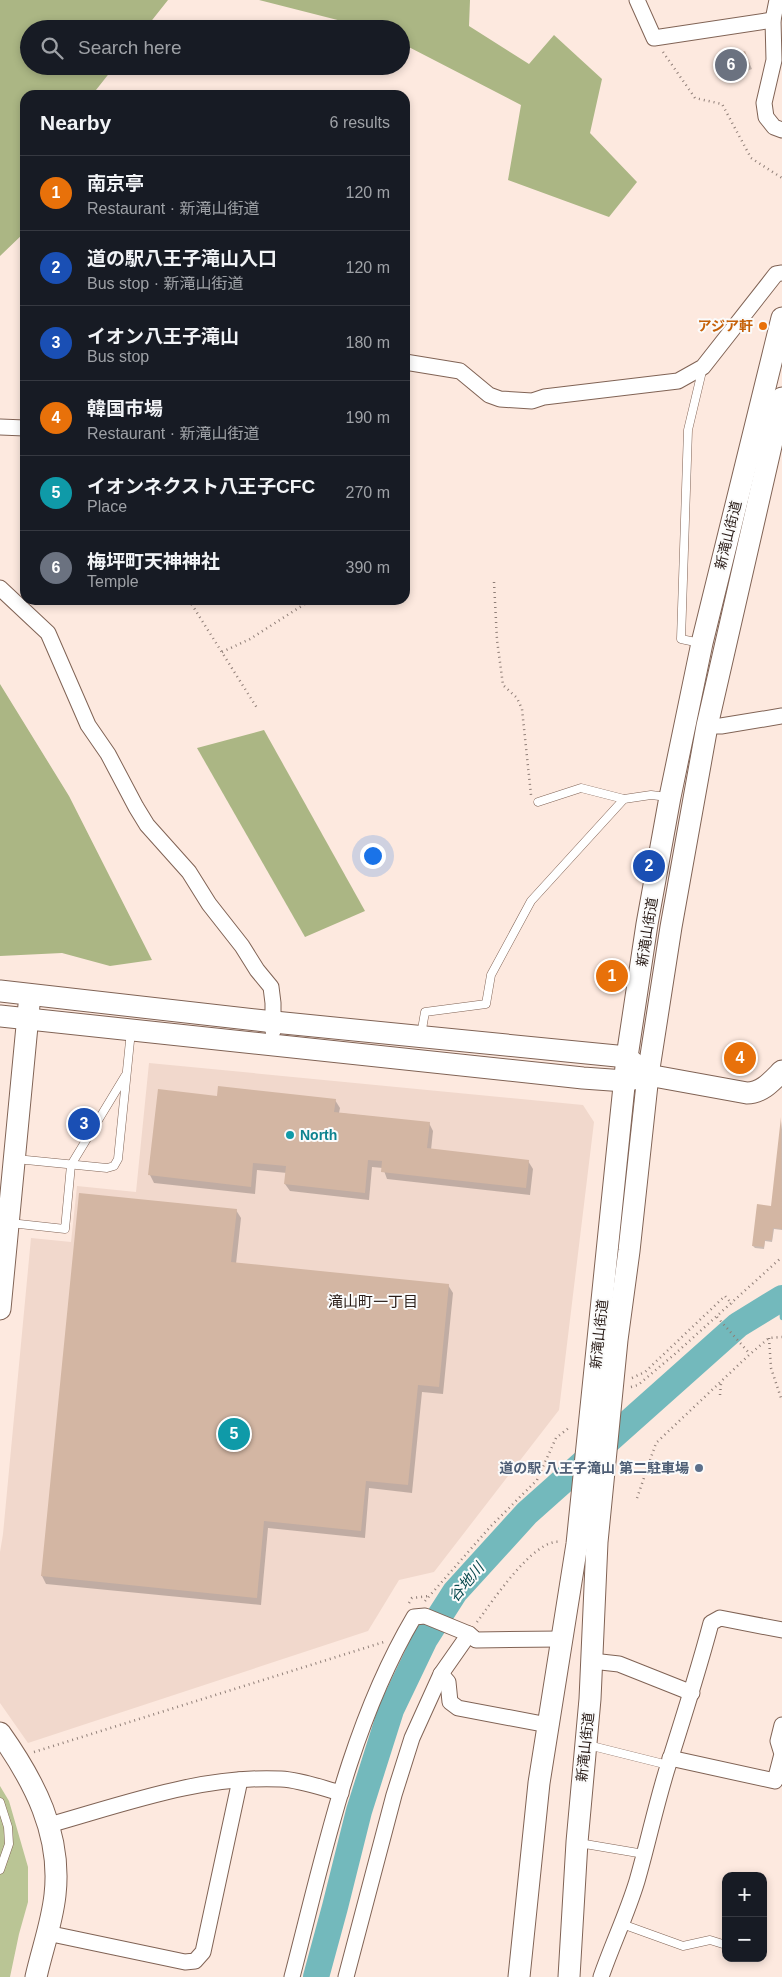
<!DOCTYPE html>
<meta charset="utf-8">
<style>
:root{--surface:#171b24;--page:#20242c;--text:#f1f3f6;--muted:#9ea1a6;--line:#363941;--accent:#1a73e8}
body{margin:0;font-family:Helvetica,"Noto Sans JP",sans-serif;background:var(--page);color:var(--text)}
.controls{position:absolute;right:15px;bottom:15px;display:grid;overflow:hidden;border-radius:10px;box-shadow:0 2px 8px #0003}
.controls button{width:45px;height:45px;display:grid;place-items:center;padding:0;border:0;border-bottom:1px solid var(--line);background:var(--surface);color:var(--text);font:25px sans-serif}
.you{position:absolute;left:372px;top:855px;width:18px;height:18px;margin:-12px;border:4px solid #fff;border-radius:50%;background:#1a73e8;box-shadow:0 0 0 8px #1a73e833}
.badge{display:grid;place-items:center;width:32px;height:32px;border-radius:50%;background:var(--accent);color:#fff;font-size:16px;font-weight:700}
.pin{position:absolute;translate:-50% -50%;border:2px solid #fff;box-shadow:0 1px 5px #0006}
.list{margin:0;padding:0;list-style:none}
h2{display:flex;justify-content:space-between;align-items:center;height:65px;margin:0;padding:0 20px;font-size:21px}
h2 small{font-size:16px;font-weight:400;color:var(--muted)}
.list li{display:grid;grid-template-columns:32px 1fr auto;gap:15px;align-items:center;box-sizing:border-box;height:75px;padding:0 20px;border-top:1px solid var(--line)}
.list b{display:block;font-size:19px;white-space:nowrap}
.list p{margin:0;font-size:16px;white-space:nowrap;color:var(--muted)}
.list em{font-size:16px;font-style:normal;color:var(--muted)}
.icon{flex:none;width:28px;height:28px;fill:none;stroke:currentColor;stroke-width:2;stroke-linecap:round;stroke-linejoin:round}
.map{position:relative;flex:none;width:782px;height:1977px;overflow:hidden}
.search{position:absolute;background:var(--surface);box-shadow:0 2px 8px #0003;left:20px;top:20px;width:390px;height:55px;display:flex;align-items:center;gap:12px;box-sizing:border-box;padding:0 18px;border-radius:28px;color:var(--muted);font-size:19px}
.panel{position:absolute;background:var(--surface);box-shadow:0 2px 8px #0003;left:20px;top:90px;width:390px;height:515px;border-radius:15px}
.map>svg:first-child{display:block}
.built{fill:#f1d8cc}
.green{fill:#bac595}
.forest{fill:#abb684}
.shadow{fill:#0003}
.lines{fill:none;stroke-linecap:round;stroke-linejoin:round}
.stream{stroke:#73b9bc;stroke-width:4.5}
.river{stroke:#73b9bc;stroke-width:26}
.building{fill:#d3b6a3}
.lane-casing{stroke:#806355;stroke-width:9}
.street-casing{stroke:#806355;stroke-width:17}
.secondary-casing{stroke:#806355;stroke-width:23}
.path{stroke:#8f7e77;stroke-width:2.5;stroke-dasharray:1 4;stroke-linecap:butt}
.lane{stroke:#fff;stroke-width:8}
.street{stroke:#fff;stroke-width:15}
.secondary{stroke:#fff;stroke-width:21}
.food-dot{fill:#e8710a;stroke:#fbfbfb;stroke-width:2}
.culture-dot{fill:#0f9aa8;stroke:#fbfbfb;stroke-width:2}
.service-dot{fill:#5c6f8a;stroke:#fbfbfb;stroke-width:2}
.labels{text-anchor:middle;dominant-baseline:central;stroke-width:4;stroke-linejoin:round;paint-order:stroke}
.food-label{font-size:14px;font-weight:bold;fill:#c56008;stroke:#fbfbfb;text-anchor:end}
.street-label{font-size:14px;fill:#2a1d18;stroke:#fbfbfb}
.culture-label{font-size:14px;font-weight:bold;fill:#0d838f;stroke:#fbfbfb;text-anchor:start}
.service-label{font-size:14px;font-weight:bold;fill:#4e5e75;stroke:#fbfbfb;text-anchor:end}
.neighbourhood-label{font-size:15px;fill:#2a1d18;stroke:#fbfbfb}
.water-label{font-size:15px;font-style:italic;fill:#0b4b4f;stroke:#fbfbfb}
</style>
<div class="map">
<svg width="782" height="1977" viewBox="0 0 782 1977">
<rect width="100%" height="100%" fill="#fde9df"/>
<path class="built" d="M149,1063L583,1105L594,1122L559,1410L434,1572L399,1580L368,1631L28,1743L0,1703V1552L3,1534L31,1238L71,1242L77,1186L136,1192Z"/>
<path class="green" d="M0,1786L9,1801L28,1867V1902L19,1934L10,1977H0Z"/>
<g class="forest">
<path d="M0,0H168L145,29H29V66H115L92,95H25V232L0,256Z"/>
<path d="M259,0H470L469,26L529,64L554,35L602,79L590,133L637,182L609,217L508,180L521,105L401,43V29H373Z"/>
<path d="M0,684L69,796L152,960L110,966L62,953L0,956Z"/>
<path d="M264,730L365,911L305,937L197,748Z"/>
</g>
<g class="shadow">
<path d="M747,58L752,69L744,72L745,76L731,82L728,78L724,79L721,74Z"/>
<path d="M748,1055V1066L733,1063L732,1061Z"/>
<path d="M218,1097L335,1100L340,1108L339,1113L429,1123L433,1131L431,1150L528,1161L533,1169L530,1195L387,1179L383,1168L372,1167L369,1200L290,1191L285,1184L287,1173L257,1170L255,1194L154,1183L150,1175Z"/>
<path d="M782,1121V1230L774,1229L772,1242L765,1241L764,1249L755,1248L753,1246L772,1207Z"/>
<path d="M236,1210L241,1218L236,1264L448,1285L453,1293L443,1394L422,1392L412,1493L369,1488L365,1538L268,1528L261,1605L46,1584L42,1576Z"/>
</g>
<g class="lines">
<path class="stream" d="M781,1299L782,1318"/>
<path class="river" d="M316,1977L335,1907L359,1811L391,1710L425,1639L455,1592L527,1513L738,1325L782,1298"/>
</g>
<g class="building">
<path d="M736,51L737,54L745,51L750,64L742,67L743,70L727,78L725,73L720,75L716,64L720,62L718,58Z"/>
<path d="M733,1051L749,1054L747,1065L731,1061Z"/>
<path d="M218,1086L336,1099L334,1112L430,1122L427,1148L529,1160L526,1188L381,1172L382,1161L368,1160L365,1193L284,1184L286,1166L253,1163L251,1187L148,1175L158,1089L217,1096Z"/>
<path d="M781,1117L782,1229L773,1228L772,1240H765L764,1247L752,1246L757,1204L771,1206Z"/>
<path d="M79,1193L237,1209L231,1262L449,1284L439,1387L418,1385L408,1485L366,1481L361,1531L264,1521L257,1598L41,1576Z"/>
</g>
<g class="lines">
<g class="lane-casing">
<g id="lane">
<path d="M700,643L681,639L688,430L703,367"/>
<path d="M538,802L581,788L624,799"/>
<path d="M421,1035L425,1012L486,1004L491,975L531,901L624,799L651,795L668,797"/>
<path d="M16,1159L107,1168L114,1166L118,1159L131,1031"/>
<path d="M10,1223L65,1229L71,1165L125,1076"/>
<path d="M588,1745L668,1765"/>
<path d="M0,1802L8,1827L9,1844L0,1870"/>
<path d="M579,1843L644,1854"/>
<path d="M622,1924L683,1946L710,1940L726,1945"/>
</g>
</g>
<g class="street-casing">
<g id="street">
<path d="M637,0L654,38L773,20"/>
<path d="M777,0L773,20L774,60L764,103L766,117L774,127L782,130"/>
<path d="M405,362L460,371L489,395L500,399L532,401L544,397L678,381L703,367L776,274L782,273"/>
<path d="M0,427L25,428"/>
<path d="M0,588L48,633L88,725L108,754L136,807L147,825L189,872L209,904L242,946L257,970L271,987L273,1003V1031"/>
<path d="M707,726H721L782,716"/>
<path d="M592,1661L619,1664L692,1693"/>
<path d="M441,1674L448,1682L450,1702L458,1708L548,1725"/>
<path d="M670,1758L775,1781L782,1754L778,1741L782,1725"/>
<path d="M49,1825C124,1804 202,1775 281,1779C301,1780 322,1788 341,1793"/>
<path d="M47,1933L185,1962L195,1961L203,1952L240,1780"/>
<path d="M292,1977C324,1855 349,1727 414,1617L425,1616L469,1634L476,1640L561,1639"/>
<path d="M346,1977L394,1795L412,1738L441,1674L469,1634"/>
<path d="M601,1977C612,1945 627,1914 637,1881C648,1843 656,1804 668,1766C683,1719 698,1672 711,1623L720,1618L782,1630"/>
</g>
</g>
<g class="secondary-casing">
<g id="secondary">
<path d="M0,991L274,1022L627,1057L636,1065"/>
<path d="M0,1016L583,1078L625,1081L648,1075L747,1093C762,1093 772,1081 782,1071"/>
<path d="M0,1309L29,1005"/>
<path d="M0,1733C34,1781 62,1834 55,1895C52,1923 42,1950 36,1977"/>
<path d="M519,1977L539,1783L577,1544L627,1057L647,924L670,797L702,643L782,318"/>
<path d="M569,1977L577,1842L590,1699L597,1542L617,1340L629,1251L648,1075L671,927L707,726L782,398"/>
</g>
</g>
<g class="path">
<path d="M663,52L695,98L722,104L751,158L782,178"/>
<path d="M494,582L497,640L503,685L517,698L522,709L531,795"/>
<path d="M189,600L257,708"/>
<path d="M222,652L250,639L311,600"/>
<path d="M717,1317L750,1354"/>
<path d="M769,1338L771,1368L782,1401"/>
<path d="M632,1378L645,1372L725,1296L732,1304"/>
<path d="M631,1387L638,1385L676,1353L782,1257"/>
<path d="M720,1395L721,1383"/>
<path d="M637,1498L656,1443L750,1354L769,1338L782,1337"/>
<path d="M425,1601L491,1526L537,1480L556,1438L570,1427"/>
<path d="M409,1603L412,1598L429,1596"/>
<path d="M477,1622C492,1602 534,1538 560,1542"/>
<path d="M34,1752L384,1642"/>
</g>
<use href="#lane" class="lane"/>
<use href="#street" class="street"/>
<use href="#secondary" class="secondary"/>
</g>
<circle class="food-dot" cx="763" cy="326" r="5"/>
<circle class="culture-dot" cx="290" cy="1135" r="5"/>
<circle class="service-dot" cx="699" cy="1468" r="5"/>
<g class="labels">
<g class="food-label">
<text x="753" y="326">アジア軒</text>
</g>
<g class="street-label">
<text transform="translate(728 535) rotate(-76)">新滝山街道</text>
<text transform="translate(647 932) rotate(-81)">新滝山街道</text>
<text transform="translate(599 1334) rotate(-84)">新滝山街道</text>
<text transform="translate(585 1747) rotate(-84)">新滝山街道</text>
</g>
<g class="culture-label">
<text x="300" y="1135">North</text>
</g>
<g class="service-label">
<text x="689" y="1468">道の駅 八王子滝山 第二駐車場</text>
</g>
<g class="neighbourhood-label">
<text x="373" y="1301">滝山町一丁目</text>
</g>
<g class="water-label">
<text transform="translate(466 1582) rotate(-50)">谷地川</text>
</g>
</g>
</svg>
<div class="controls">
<button>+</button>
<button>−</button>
</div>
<div class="you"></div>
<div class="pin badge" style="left:612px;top:976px;background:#e8710a">1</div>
<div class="pin badge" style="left:649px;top:866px;background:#1a4fb4">2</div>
<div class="pin badge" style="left:84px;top:1124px;background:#1a4fb4">3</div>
<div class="pin badge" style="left:740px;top:1058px;background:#e8710a">4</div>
<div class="pin badge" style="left:234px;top:1434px;background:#0f9aa8">5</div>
<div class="pin badge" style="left:731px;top:65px;background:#6b7280">6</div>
<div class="search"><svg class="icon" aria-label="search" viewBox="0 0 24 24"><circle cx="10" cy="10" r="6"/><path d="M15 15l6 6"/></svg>Search here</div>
<section class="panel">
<h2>Nearby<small>6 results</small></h2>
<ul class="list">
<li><span class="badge" style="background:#e8710a">1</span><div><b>南京亭</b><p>Restaurant · 新滝山街道</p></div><em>120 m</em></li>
<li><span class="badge" style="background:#1a4fb4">2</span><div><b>道の駅八王子滝山入口</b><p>Bus stop · 新滝山街道</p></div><em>120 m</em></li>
<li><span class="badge" style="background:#1a4fb4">3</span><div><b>イオン八王子滝山</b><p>Bus stop</p></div><em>180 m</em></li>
<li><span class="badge" style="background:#e8710a">4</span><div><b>韓国市場</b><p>Restaurant · 新滝山街道</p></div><em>190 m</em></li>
<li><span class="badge" style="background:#0f9aa8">5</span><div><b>イオンネクスト八王子CFC</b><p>Place</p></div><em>270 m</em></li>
<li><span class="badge" style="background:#6b7280">6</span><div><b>梅坪町天神神社</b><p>Temple</p></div><em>390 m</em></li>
</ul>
</section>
</div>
